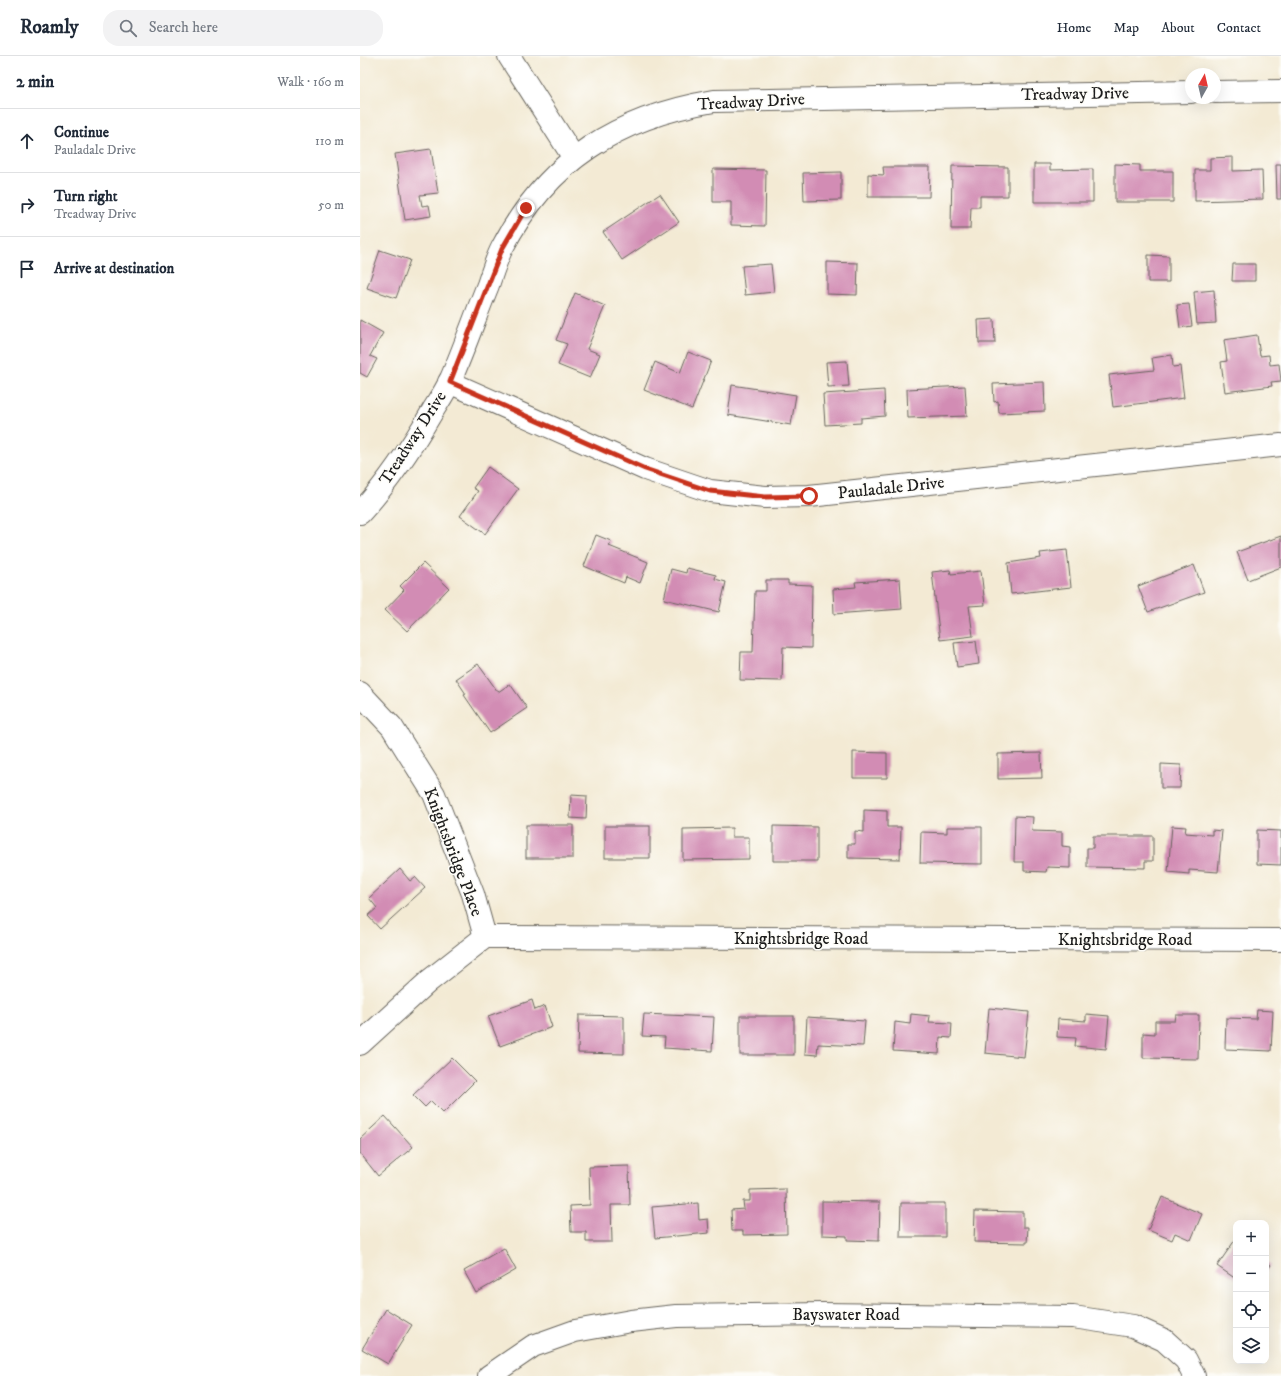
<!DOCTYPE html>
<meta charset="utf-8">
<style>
:root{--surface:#fff;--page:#f2f2f3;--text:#1f2937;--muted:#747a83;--line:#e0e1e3}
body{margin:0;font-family:"IM FELL DW Pica",serif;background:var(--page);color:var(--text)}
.controls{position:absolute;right:12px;bottom:12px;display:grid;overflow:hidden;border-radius:8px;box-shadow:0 4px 16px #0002}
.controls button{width:36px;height:36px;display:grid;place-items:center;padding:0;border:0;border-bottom:1px solid var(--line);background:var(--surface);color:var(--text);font:20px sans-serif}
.compass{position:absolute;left:825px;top:12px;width:36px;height:36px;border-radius:50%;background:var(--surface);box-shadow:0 4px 16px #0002;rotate:8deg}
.stop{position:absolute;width:12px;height:12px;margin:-9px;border:3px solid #c8321e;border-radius:50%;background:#fff}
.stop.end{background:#c8321e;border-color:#fff;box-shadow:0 1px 4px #0008}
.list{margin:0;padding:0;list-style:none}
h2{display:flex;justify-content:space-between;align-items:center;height:52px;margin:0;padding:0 16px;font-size:17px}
h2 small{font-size:13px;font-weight:400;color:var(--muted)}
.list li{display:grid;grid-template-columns:26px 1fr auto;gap:12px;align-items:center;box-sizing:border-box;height:64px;padding:0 16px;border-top:1px solid var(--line)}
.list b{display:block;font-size:15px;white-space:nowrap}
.list p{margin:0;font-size:13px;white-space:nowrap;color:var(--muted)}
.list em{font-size:13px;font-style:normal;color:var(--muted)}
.icon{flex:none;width:22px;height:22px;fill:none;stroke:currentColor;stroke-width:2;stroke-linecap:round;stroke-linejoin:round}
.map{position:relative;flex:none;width:921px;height:1320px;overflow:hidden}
header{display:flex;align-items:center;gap:24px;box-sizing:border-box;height:56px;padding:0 20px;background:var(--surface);border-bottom:1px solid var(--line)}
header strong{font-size:19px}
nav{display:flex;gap:22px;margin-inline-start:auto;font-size:14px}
.search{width:280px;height:36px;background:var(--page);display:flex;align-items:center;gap:10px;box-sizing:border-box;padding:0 14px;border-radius:16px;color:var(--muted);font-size:15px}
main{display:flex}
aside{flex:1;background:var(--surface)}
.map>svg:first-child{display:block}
.building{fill:#d28cb4}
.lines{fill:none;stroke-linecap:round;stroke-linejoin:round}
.minor-casing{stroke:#67645c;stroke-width:24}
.minor{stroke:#fff;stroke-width:22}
.route{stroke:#c8321e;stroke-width:5}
.labels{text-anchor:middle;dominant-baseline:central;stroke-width:3;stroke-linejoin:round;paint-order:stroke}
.street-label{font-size:17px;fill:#1c1c1c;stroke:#fdfcf7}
</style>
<header>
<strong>Roamly</strong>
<div class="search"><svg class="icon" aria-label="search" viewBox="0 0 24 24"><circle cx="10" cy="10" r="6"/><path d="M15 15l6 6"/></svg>Search here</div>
<nav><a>Home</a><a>Map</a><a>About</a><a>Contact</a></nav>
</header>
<main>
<aside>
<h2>2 min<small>Walk · 160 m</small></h2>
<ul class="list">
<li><svg class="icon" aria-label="ahead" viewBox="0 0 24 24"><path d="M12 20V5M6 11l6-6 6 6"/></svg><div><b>Continue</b><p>Pauladale Drive</p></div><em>110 m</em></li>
<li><svg class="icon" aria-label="right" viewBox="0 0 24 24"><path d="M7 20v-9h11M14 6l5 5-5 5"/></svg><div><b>Turn right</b><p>Treadway Drive</p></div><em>50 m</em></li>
<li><svg class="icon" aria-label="arrive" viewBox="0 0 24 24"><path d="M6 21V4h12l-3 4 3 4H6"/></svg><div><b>Arrive at destination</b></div></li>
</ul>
</aside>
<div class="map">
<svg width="921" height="1320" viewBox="0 0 921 1320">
<rect width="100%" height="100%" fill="#fdfcf7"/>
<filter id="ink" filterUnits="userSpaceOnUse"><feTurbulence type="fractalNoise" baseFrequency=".025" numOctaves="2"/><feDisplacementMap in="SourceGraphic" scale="8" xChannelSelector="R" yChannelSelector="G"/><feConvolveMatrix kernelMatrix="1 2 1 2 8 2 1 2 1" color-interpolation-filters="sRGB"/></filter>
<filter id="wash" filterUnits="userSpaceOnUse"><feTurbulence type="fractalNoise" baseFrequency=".012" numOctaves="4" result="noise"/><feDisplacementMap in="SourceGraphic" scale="16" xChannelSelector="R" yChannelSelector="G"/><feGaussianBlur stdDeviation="0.9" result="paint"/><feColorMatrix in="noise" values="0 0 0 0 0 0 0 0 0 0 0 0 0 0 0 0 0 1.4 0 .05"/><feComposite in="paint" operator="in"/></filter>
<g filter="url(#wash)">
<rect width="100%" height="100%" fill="#f3ead4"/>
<g id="blocks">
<g class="building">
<path d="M71,93L78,137L60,139L62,150L69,149L71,160L45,164L35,98Z"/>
<path d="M873,101V115L902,114L903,143L835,145V114H850V102Z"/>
<path d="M674,108H690V114L733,113V146H674Z"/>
<path d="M755,108L780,109V115H813V146H755Z"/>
<path d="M916,108H921V143H917Z"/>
<path d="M592,110L648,111V140H620V151H611L610,173H591Z"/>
<path d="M523,111H570L569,141H508V118L524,119Z"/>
<path d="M353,113L406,114L405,170L371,169V146H353Z"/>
<path d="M481,116V144L444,145L443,117Z"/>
<path d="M300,138L319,166L262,204L243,176Z"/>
<path d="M20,194L50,204L36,242L7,232Z"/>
<path d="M788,199L809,200V226H788Z"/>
<path d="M467,206L498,207L497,239L467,238Z"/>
<path d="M411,208L414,236L385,239L382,210Z"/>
<path d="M873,208H895V225H872Z"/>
<path d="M854,234L856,267L837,268L834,236Z"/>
<path d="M215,237L245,250L227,293L240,298L230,322L198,309L207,288L196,284Z"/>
<path d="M829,248L832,270L820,272L817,249Z"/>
<path d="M634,263L635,287H619L618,264Z"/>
<path d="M0,264L23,277L10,300L17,303L7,321L0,317Z"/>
<path d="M897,279L900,300L909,299L910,309L919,308L921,325L911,326L912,330L865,336L861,306L867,305L864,284Z"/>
<path d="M328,296L351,305L332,353L284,334L295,306L320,317Z"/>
<path d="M812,299L813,311L820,310L824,342L753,351L749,319L794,314L792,302Z"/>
<path d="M487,305L489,330L468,331L466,306Z"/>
<path d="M684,326L685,355L639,357L638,345L634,346L633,328Z"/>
<path d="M372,329L436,339L431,369L368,359Z"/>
<path d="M605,330L607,360L548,362L547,333Z"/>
<path d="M524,334L525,360L501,362V367L465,369L463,338Z"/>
<path d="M128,411L158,433L125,478L100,460L118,435L113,432Z"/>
<path d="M236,479L251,485L249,490L288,506L280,527L266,521L264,527L224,510Z"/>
<path d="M921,480V511L888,524L877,496Z"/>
<path d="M707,494L711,531L651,538L648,507L681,502L680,497Z"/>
<path d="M63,507L89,532L47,575L25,554L44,534L40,530Z"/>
<path d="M834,509L844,536L788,556L778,530Z"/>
<path d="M327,512L356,519L355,523L366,526L359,556L304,543L311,513L326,517Z"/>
<path d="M590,514L591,518L621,515L625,549L609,550L613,580L580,584L572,516Z"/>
<path d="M540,523L542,553L474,558L473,533L496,531L495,526Z"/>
<path d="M406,524H428V528L452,529L451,592L423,591L422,625L380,624L381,596H393L395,535H406Z"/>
<path d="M616,585L619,608L597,611L594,587Z"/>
<path d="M118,608L138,636L150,628L167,652L130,677L104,639L106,638L96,623Z"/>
<path d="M493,696L527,697V722H493Z"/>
<path d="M681,697L682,722L638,723V698Z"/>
<path d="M801,708L821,709L820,732H801Z"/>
<path d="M211,739L227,740L226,763L210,762Z"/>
<path d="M504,754L527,755V771H541L540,803L488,802V788H495V775L504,776Z"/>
<path d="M655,760L673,761L672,775L702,776V790L710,791V812L687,811L686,816L664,815V806H654Z"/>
<rect x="166" y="769" width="47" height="33"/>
<rect x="245" y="770" width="45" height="32"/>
<path d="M413,770L457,771V805H413Z"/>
<path d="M812,770L826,771L825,777L852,779V774L862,775L858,816L829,814V818L808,816Z"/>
<path d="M587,771H622V808L560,807L561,776L587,777Z"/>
<path d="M372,772V781H389V803L323,804V773Z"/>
<path d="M897,774L921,775V809L897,808Z"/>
<path d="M733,780H793V805H785V812L727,811V792H733Z"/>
<path d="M40,813L50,825L55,821L65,832L20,873L8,860L17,852L9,842Z"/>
<path d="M172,944L175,954L185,950L192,971L140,990L128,960Z"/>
<path d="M629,952L669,956L664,1001L625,997Z"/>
<path d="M897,954L913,955L911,995L865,993L866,962L896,963Z"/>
<path d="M284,958L354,961L352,995L304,992L305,981L282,980Z"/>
<path d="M551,958L570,960L569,966L592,967L591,982L580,981L579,998L533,995L535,966L550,968Z"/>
<path d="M726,958L749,960L746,993L715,990L716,982L697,981L698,963L726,965Z"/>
<path d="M219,959L264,960V998L218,997Z"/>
<path d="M816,959H839L838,1003L783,1002V977L795,978V965H815Z"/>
<rect x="380" y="960" width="54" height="39"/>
<path d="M447,961L505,965L503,990L458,988L457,999L445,998Z"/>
<path d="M92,1002L115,1025L83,1057L71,1045L65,1051L53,1039Z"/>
<path d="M25,1060L53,1091L18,1120L0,1097V1083Z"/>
<path d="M269,1110L270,1149H251L252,1186H226V1176H211L210,1150L230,1149L229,1111Z"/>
<path d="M426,1133L427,1178L383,1179V1175H372L371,1154L384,1153L383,1145H390V1134Z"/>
<path d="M802,1141L842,1158L831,1184L815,1177L812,1184L788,1174Z"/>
<path d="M462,1145L520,1146L519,1185L487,1184V1180L462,1179Z"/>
<path d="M338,1147L339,1164L348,1163L349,1177L295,1182L292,1151Z"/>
<path d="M541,1147H585V1181H540Z"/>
<path d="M615,1155L663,1156V1171H668L667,1187L614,1186Z"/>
<path d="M875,1184L876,1185V1223L857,1210Z"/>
<path d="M144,1192L156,1214L116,1237L104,1215Z"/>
<path d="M906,1205L911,1209L906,1216Z"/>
<path d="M26,1253L52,1269L28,1308L2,1293Z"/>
</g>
</g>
</g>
<g filter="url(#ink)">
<use href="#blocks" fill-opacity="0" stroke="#67645c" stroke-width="1"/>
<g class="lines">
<g class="minor-casing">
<g id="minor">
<path d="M149,0L214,102"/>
<path d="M855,36L921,35"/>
<path d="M89,326L285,413L350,435L405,441L449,440L921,389"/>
<path d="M0,457C28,427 51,392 72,356C78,346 85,336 90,325C104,293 115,261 128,229C132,217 136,204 142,192C188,104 258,61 354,45L831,36"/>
<path d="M0,637L32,671L74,738L113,838L125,881"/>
<path d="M0,988L69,925L125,881L921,884"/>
<path d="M129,1320L173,1290L215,1275L271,1265L316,1260L462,1258L713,1261L773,1270L804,1284L826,1304L834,1320"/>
</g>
</g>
<use href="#minor" class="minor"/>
</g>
</g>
<g class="lines" filter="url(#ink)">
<path class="route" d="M166,152L142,193L90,326L285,413L350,435L405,441L449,440"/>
</g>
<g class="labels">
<g class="street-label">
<text transform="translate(715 38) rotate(-1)">Treadway Drive</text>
<text transform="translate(391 46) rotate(-3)">Treadway Drive</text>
<text transform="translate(53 382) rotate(-57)">Treadway Drive</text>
<text transform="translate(531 432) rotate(-6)">Pauladale Drive</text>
<text transform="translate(93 796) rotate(69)">Knightsbridge Place</text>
<text x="441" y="883">Knightsbridge Road</text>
<text x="765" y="884">Knightsbridge Road</text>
<text x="486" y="1259">Bayswater Road</text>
</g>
</g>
</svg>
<div class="controls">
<button>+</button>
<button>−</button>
<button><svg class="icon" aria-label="locate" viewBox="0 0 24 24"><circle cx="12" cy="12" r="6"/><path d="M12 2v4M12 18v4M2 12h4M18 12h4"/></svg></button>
<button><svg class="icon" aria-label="layers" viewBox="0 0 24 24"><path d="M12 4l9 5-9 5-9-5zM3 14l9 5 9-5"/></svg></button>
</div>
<svg class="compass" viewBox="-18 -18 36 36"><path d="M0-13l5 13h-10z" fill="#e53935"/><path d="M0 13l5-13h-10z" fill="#747a83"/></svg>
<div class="stop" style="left:449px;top:440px"></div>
<div class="stop end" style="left:166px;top:152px"></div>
</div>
</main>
